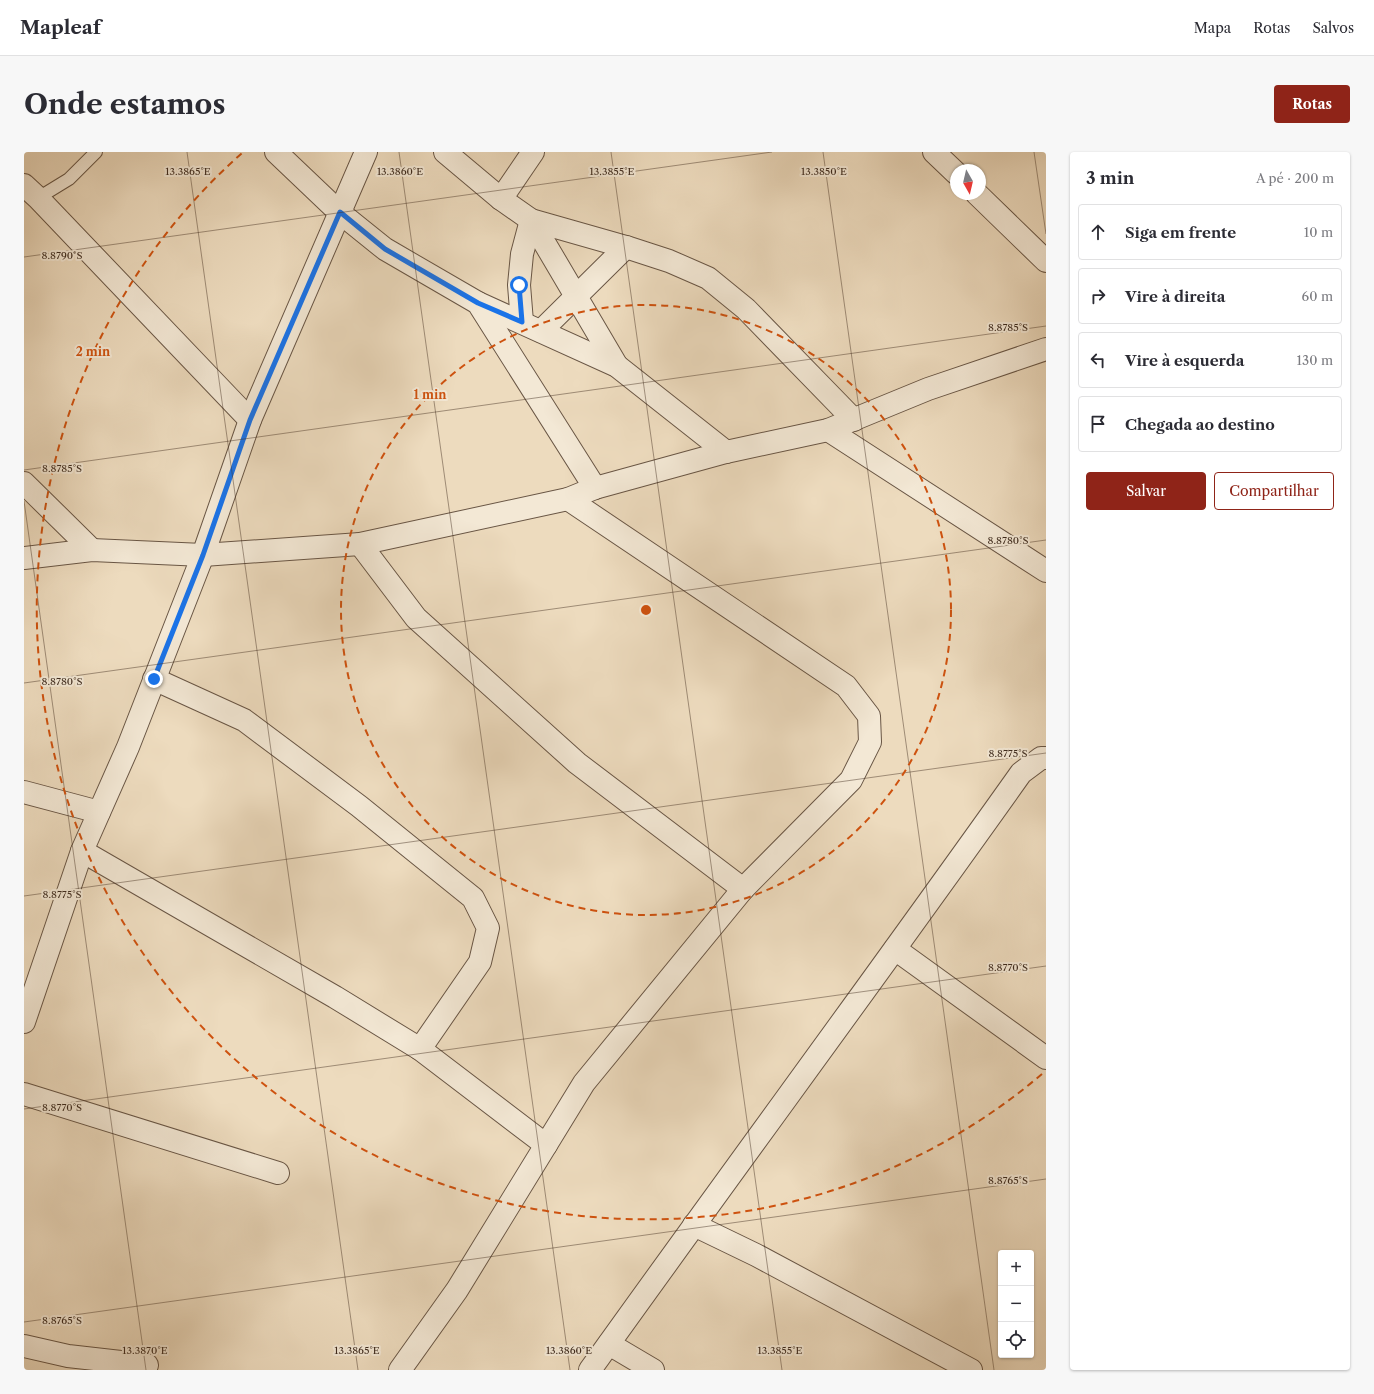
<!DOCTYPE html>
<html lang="pt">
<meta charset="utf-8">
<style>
:root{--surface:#fff;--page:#f7f7f7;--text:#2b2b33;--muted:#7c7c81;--line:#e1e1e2;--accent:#8f2418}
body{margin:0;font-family:"Libre Caslon Text",serif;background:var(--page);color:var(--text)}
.controls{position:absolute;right:12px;bottom:12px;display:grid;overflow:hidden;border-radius:4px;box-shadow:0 1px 3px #0004}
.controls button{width:36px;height:36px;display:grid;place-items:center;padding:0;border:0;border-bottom:1px solid var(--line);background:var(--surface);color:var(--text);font:20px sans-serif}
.compass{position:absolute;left:926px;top:12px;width:36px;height:36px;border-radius:50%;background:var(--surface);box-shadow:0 1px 3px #0004;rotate:172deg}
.stop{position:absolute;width:12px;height:12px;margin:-9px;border:3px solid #1a73e8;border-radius:50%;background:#fff}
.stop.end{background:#1a73e8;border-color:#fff;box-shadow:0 1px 4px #0008}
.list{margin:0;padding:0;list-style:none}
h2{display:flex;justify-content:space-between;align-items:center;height:52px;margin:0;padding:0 16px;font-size:17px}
h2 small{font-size:13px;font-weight:400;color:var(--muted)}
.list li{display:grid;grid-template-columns:26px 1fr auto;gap:12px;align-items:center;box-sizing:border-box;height:56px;margin:0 8px 8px;padding:0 8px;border:1px solid var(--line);border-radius:4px}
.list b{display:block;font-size:15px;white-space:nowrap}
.list em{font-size:13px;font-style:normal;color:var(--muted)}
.actions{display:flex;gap:8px;padding:12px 16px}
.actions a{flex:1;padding:9px 0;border:1px solid var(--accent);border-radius:4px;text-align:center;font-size:14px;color:var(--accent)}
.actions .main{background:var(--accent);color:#fff}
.icon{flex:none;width:22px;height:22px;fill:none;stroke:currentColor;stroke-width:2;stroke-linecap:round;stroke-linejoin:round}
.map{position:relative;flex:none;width:1022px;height:1218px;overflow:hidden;border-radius:4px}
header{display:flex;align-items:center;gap:24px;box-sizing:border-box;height:56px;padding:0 20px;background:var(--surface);border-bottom:1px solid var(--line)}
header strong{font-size:19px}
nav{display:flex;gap:22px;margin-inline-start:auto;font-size:14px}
.intro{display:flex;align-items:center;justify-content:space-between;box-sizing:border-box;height:96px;padding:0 24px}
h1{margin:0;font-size:28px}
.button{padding:10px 18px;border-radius:4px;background:var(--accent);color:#fff;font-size:14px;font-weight:700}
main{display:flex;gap:24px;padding:0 24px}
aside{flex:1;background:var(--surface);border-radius:4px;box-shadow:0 1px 3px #0004}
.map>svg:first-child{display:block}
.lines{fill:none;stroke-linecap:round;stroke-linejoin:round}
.lane-casing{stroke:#695645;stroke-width:14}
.street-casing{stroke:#695645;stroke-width:24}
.lane{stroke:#f3e8d5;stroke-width:12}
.street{stroke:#f3e8d5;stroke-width:22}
.route{stroke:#1a73e8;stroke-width:5}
.ticks{fill:none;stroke:#3d2a1d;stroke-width:1;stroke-opacity:0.45}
.ring{fill:none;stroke:#ce520f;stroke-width:2;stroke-dasharray:7 5}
.ticks-label{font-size:10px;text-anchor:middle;fill:#3d2a1d;stroke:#f3e8d5;stroke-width:4;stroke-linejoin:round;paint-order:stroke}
.centre{fill:#ce520f;stroke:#f3e8d5;stroke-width:2}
.ring-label{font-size:12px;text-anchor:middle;font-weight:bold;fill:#ce520f;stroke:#f3e8d5;stroke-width:4;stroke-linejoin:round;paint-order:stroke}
</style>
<header>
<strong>Mapleaf</strong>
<nav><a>Mapa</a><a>Rotas</a><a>Salvos</a></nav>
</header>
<div class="intro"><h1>Onde estamos</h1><a class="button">Rotas</a></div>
<main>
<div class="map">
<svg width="1022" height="1218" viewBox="0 0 1022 1218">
<rect width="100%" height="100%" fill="#eddbbe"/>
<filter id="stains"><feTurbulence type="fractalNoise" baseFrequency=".005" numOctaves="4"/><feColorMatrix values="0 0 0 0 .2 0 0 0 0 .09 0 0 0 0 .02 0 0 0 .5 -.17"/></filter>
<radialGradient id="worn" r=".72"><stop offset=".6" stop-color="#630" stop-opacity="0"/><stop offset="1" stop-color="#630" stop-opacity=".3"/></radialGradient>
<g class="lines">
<g class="lane-casing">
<path id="lane" d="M14,46L45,27L72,0"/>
</g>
<g class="street-casing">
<g id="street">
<path d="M252,0L315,60L361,97L454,151L571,336"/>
<path d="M421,0L477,47L507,68L593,214"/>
<path d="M910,0L932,21"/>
<path d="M0,33L14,46L226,268"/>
<path d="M953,42L1022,109"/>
<path d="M477,47L509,0"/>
<path d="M454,151L593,214L702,300"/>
<path d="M498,170L495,133L498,102L507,68L602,95L645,109L684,126L722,157L830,268"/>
<path d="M517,179L602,95"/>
<path d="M804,278L1022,419"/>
<path d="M0,331L68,398"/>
<path d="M336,392L392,466L553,611L719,737"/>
<path d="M0,406L68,398L179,403L336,392L544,347L571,336L702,300L804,278L904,237L1022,197"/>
<path d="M130,527L220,568L335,654L449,746L464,776L456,810L396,897"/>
<path d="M0,640L75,660"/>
<path d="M58,699L311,845L396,897L522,993"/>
<path d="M871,797L1022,906"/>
<path d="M0,870L58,699L104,595L179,403L226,268L342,0"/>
<path d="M0,942L254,1021"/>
<path d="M670,1073L732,1103L947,1218"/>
<path d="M585,1192L629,1218"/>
<path d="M0,1194L44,1204L123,1213"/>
<path d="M376,1218L433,1138L560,931L719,737L827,628L846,590L845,564L822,534L544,347"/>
<path d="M566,1218C709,1018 855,821 997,621L1017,606H1022"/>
</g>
</g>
<use href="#lane" class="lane"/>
<use href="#street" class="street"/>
</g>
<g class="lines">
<path class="route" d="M130,527L179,403L226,268L316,60L361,97L454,151L498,170L495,133"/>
</g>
<path class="ticks" d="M163,0L334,1218M375,0L546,1218M587,0L758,1218M799,0L970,1218M1010,0L1022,82M0,105L748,0M0,318L1022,174M0,349L122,1218M0,531L1022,388M0,744L1022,601M0,957L1022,814M0,1170L1022,1027"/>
<g class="ring">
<circle cx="622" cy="458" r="305"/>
<path d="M1018 922A610 610 0 0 1 218 1"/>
</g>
<g class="ticks-label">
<text x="164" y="23">13.3865°E</text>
<text x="376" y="23">13.3860°E</text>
<text x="588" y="23">13.3855°E</text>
<text x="800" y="23">13.3850°E</text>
<text x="38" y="107">8.8790°S</text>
<text x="984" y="179">8.8785°S</text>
<text x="38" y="320">8.8785°S</text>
<text x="984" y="392">8.8780°S</text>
<text x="38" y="533">8.8780°S</text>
<text x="984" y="605">8.8775°S</text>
<text x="38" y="746">8.8775°S</text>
<text x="984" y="819">8.8770°S</text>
<text x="38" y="959">8.8770°S</text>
<text x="984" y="1032">8.8765°S</text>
<text x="38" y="1172">8.8765°S</text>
<text x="121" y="1202">13.3870°E</text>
<text x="333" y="1202">13.3865°E</text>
<text x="545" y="1202">13.3860°E</text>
<text x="756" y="1202">13.3855°E</text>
</g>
<circle cx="622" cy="458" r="6" class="centre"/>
<g class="ring-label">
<text x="69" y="204">2 min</text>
<text x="406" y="247">1 min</text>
</g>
<rect width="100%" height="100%" filter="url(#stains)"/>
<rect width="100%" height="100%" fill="url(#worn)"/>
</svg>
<div class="controls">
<button>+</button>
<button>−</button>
<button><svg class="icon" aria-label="locate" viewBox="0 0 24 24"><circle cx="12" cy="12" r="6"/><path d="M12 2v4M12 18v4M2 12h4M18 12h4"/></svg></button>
</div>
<svg class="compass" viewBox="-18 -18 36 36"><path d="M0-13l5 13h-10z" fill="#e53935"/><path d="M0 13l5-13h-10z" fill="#7c7c81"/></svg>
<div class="stop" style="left:495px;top:133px"></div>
<div class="stop end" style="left:130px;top:527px"></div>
</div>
<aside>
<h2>3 min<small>A pé · 200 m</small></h2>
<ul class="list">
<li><svg class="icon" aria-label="ahead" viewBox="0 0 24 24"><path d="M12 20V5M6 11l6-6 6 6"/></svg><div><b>Siga em frente</b></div><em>10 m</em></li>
<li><svg class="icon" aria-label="right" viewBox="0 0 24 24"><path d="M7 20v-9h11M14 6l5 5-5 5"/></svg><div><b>Vire à direita</b></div><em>60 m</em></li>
<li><svg class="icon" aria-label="left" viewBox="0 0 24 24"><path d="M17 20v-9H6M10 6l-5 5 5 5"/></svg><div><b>Vire à esquerda</b></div><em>130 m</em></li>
<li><svg class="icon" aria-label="arrive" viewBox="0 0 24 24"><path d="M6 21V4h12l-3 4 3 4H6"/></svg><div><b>Chegada ao destino</b></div></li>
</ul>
<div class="actions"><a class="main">Salvar</a><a>Compartilhar</a></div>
</aside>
</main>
